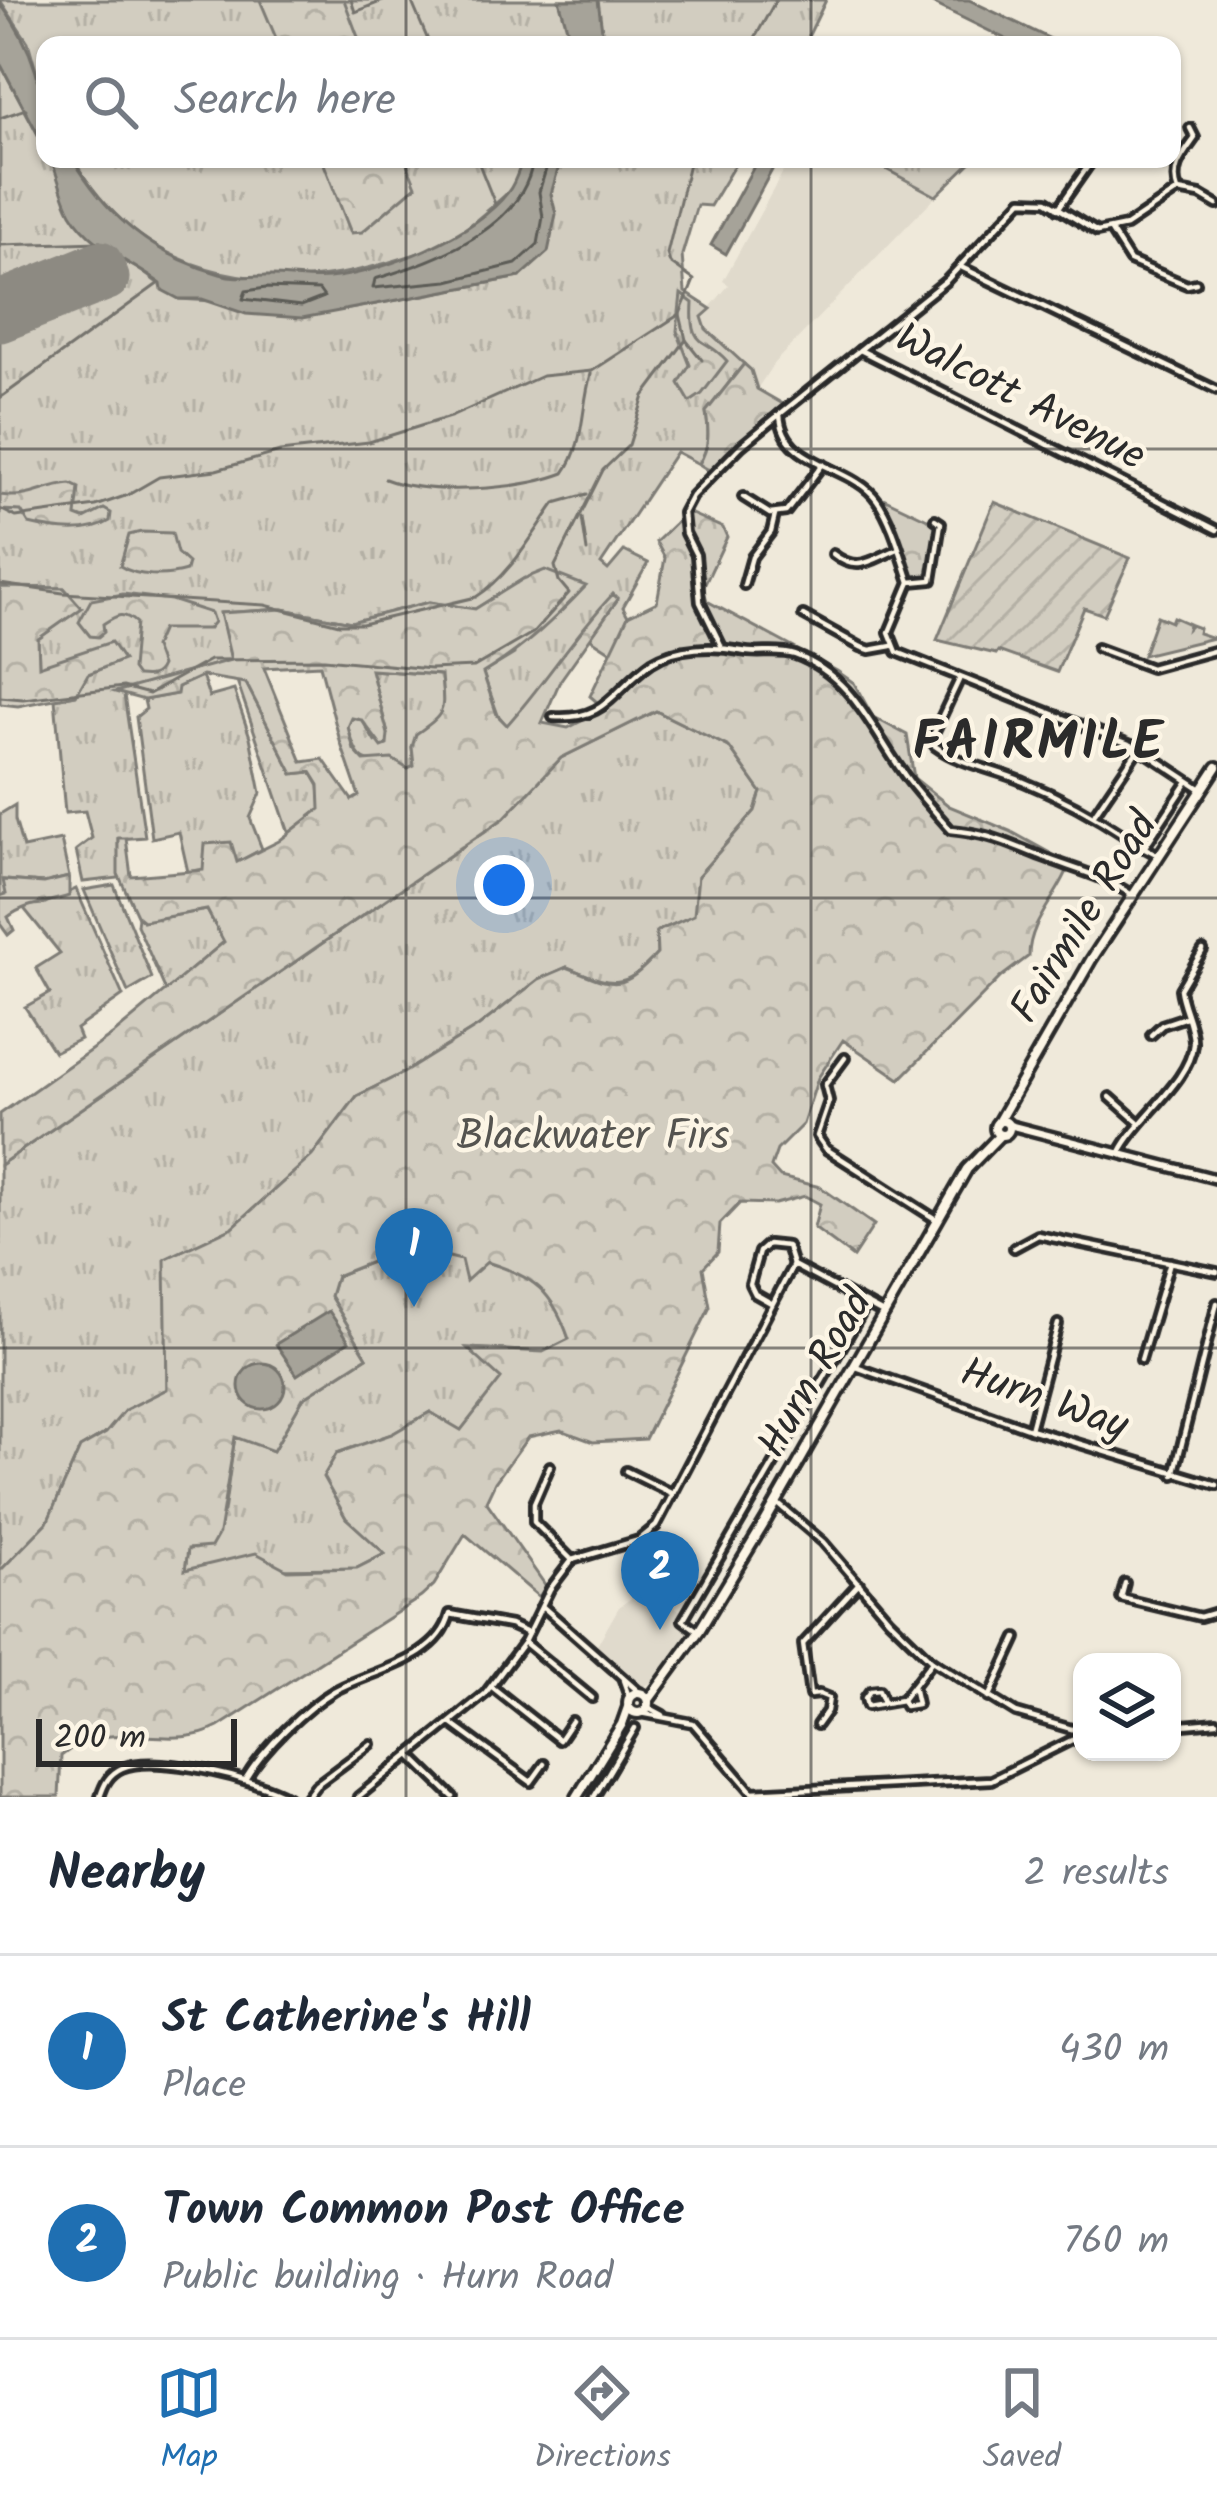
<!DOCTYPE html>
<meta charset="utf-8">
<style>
:root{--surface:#fff;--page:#f6f6f7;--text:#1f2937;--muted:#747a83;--line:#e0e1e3;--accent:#1f6fb2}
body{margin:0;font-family:Kalam,sans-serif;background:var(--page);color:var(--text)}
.controls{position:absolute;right:36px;bottom:36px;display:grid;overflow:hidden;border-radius:24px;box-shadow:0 3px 9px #0004}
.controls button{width:108px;height:108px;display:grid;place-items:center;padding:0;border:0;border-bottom:3px solid var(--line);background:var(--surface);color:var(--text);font:60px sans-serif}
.scale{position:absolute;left:36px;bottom:30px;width:201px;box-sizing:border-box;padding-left:12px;border:6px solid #2b2b2b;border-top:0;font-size:33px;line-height:42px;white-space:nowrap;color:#2b2b2b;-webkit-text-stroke:9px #fcf5e5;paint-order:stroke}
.you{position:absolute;left:504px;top:885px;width:42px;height:42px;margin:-30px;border:9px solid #fff;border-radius:50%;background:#1a73e8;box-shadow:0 0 0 18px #1a73e833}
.badge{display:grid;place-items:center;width:78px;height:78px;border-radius:50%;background:var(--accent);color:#fff;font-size:39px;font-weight:700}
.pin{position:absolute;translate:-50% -99px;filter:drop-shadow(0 3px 6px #0008)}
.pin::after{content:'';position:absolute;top:63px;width:42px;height:36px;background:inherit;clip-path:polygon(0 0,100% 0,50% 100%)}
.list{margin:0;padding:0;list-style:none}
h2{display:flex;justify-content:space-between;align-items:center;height:156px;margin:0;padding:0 48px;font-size:51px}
h2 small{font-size:39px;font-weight:400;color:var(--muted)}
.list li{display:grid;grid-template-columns:78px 1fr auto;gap:36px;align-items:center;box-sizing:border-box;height:192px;padding:0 48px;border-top:3px solid var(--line)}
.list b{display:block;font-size:45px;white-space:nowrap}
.list p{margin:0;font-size:39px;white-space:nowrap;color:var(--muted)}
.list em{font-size:39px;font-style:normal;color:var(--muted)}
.icon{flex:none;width:66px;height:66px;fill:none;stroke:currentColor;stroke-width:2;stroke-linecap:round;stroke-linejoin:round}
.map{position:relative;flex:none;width:1217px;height:1797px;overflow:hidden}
.search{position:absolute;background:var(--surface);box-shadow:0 3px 9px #0004;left:36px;right:36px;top:36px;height:132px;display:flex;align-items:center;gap:30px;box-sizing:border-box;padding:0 42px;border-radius:24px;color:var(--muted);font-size:45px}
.sheet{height:540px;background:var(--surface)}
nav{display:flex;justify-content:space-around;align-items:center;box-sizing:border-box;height:168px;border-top:3px solid var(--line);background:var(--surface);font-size:33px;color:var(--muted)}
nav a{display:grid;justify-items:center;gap:6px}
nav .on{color:var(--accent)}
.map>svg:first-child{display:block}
.built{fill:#e0dacc}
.grass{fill:url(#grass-tufts);stroke:#7e7c76;stroke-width:3}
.forest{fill:url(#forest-crowns);stroke:#7e7c76;stroke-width:3;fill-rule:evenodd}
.garden{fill:url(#garden-furrows);stroke:#7e7c76;stroke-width:3}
.water{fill:#a6a399;stroke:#75736d;stroke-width:3}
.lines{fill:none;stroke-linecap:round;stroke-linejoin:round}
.shore{stroke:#5c5b57;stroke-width:3}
.stream{stroke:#75736d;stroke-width:3}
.runway{stroke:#8d8a82;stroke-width:45}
.minor-casing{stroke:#2b2b2b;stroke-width:14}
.tertiary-casing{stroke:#2b2b2b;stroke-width:15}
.secondary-casing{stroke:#2b2b2b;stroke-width:16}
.minor{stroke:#fcf5e5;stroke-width:4.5}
.tertiary{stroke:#fcf5e5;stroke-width:6}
.secondary{stroke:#fcf5e5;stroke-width:8}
.grid{fill:none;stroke:#2b2b2b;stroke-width:3;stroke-opacity:0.55}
.labels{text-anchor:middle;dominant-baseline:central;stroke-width:9;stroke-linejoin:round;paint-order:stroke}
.street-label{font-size:42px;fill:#2b2b2b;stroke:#fcf5e5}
.park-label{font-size:42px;fill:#555450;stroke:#fcf5e5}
.district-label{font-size:54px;font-weight:bold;letter-spacing:3px;fill:#2b2b2b;stroke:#fcf5e5}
</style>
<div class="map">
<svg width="1217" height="1797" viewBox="0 0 1217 1797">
<defs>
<pattern id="grass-tufts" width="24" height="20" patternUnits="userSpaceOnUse" patternTransform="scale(3)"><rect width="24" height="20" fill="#d2cdc0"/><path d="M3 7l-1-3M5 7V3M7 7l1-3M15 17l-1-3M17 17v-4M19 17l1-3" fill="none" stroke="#b4b0a5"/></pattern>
<pattern id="forest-crowns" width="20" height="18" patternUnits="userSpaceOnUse" patternTransform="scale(3)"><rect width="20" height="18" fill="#d2cdc0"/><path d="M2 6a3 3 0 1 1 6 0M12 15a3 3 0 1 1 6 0" fill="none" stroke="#b4b0a5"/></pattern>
<pattern id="garden-furrows" width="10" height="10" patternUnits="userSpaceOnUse" patternTransform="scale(3)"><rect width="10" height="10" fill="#d2cdc0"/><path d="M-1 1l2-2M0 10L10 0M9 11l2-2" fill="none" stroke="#b4b0a5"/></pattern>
</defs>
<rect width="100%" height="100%" fill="#efe9da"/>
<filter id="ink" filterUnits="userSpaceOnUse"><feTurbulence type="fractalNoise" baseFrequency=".00833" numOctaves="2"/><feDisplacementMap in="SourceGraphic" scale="24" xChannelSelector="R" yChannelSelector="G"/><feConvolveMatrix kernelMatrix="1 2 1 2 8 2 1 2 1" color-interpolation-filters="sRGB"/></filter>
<g filter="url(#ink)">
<g class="built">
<path d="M790,159H867L936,196L774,363L757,389L751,370L706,329L702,317L729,285L723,281Z"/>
<path d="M645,1588L681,1611L676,1618L691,1634L654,1681L643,1687L596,1647L619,1607Z"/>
</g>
<g class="grass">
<path d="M0,0H826L804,45H45V103L28,42Z"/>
<path d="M0,63L44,146L45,159H51L61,181L116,257L139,269L179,299L349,309L520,277L509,192C491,207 472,226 452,238C431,251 406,257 383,264C261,299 140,276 73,159H738L710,206L697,205L682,255L685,292L711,309L702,317L706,329L744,364L706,412C709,432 710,446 699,464L676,452L601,564L608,570L624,551L648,563L623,607L628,616L613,653L590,638L617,600L507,726L498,715L483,673L514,654L523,579L475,609L429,602L351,622L283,609L221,613L231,660L119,692L124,695L145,837L118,839L119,878L83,882L76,850L92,838L85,811L65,813L55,699L76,695L88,674L123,659L39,667L38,639L81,607L64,588L0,587Z"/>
<path d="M867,159H974L936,196Z"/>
<path d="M1157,616L1171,622L1173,617L1189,624L1188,628L1191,625L1199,628L1198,633L1213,638L1143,655Z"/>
<path d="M371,670L441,675L444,710L440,721L428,726L412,747L414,766L408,769C369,752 362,779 348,727L352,718L362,720L375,742L388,734Z"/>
<path d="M202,676L209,697L234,690L250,737L261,793L250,818L262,849L236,863L188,872L179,832L152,838L136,717L146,709L144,700L176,694L178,687Z"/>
<path d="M237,681L246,683L293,774L311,772L319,786L321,809L289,833Z"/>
<path d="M656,711L729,747L761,792L755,811L698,876L695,915L656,932L657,954C622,992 612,985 567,967L540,979L479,1026L405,1072L357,1096L312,1156L233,1227L166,1259L167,1389L126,1410L106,1433L80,1448L47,1523L0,1571V1165L504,818L561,758Z"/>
<path d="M15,805V820L23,848L61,840L69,877L44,883L4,880L7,894L0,896V814Z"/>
<path d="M114,885L152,978L128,992L84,890Z"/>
<path d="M76,889L123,996L76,1029L80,1039L54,1052L25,1007L50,993L36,968L60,953L22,906L43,904Z"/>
<path d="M207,910L224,942L166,991L137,925L138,917L143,921Z"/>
<path d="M409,1247C452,1258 520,1260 550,1295C559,1306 564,1325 569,1339L543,1352L468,1348L502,1379L461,1431L430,1412L392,1434L337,1453L324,1477L346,1518L386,1553L357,1568L185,1570L188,1549L224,1512L235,1436L273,1451L303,1398L367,1357L330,1296L336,1276Z"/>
</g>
<g class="forest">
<path d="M260,0H344L361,45H279Z"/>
<path d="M322,159H405L416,186L362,232L351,233Z"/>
<path d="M681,294L693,303C690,350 704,335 727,361L702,394L690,402L679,383L690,365L677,331Z"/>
<path d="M744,364L751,370L757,389L783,404L710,471L699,464C710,446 709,432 706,412Z"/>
<path d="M71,484L79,488L76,516L84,519L104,509L111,513L110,521C88,535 53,530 29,524L21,511L0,510V495C31,500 43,486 71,484Z"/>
<path d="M879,496L940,525L930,576L912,578Z"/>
<path d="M687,512L723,528L727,537L703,588L707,601L837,671L854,683L873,717L907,735L914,778L949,806L1010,831L1070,864C1059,896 1029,921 1029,956L1001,977L900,1079L843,1040L818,1078L803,1124L777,1150L771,1167L780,1177L820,1187L874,1225L853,1257L814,1228L820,1204L805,1196L775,1204L740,1203L720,1224L718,1252L703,1268L710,1307L645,1439L593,1442L561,1430L528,1437L495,1482L486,1501L546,1586L539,1597L465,1534L434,1585L421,1597L218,1727C168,1754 111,1714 61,1756L59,1797H0V1571L47,1523L80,1448L106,1433L125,1410L167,1389L165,1259L233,1227L312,1156L357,1096L405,1072L479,1026L539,979L567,967C614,986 620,994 657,954L656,932L694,915L698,876L755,811L761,792L729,747L656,711L561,758L504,818L0,1165V1114L115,1033L224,942L207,910L143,921L138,917L118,874V838H126L131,876L203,870L205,844L231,842L237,862L279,841L320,809L319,785L311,772L293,774L246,683L202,676L178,687L177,694L144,700L115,692L231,660L220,613L283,609L351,622L429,602L475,609L523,579L545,570L586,586C554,620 523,649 483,673L497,715L507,725C545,683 574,635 613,594L618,599L560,681L542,723L568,728L605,709L590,696L628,616L657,602L665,558L656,542ZM320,665L340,741L359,796L352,800L323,759L302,762L264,668ZM371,670L441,675C444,713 447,712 416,734L412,747L414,766L408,769L392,759L364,761L354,750L348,727L352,718L362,720L382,747L387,745L388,734ZM409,1247L461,1260L466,1281L487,1262C535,1278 552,1290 569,1339L543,1352L467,1348L501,1379L461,1430L430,1412L392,1434L337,1453L323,1477L346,1518L385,1554L357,1568L288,1570L256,1553L185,1570L188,1549L211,1547L219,1533L235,1437L273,1451L303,1398L367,1357L330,1296L336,1276Z"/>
<path d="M141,532L172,533L177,553L188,563L186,571C166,577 137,577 120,566L129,535Z"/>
<path d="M0,587L64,588L82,608L38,639L39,666L111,642L123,660L88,674L76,695L18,706L0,704Z"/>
<path d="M123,594L171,600L211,613L214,622L208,629H162L154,647L161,666C156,678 148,677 137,676L132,669L136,623C123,611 117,615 103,624L104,632L98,637L90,636L79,622L91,600Z"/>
<path d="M69,877V896C47,903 26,903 8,917L14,930L8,935L0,924V896L6,894L3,880L44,883Z"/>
</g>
<path class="garden" d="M994,502L1130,558L1104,615L1084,608L1057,672L998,651L996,654L937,640Z"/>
<g class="water">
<path d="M559,0H598L604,45H566L567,28Z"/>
<path d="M926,0H969L1061,44L1018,45Z"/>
<path d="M0,3C35,49 45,90 45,147L0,63Z"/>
<path d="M51,159H73C107,217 155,256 220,274C237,279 248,276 265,276C287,275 307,280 329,278C383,273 475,235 508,192C515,184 519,169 523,159H561L551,194L556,214L548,252L520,277L302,318L246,314L202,299H179L162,290L161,284C131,262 91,247 71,213C62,197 58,176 51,159Z"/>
<path d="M758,159H778L726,254L711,245Z"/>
<path d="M329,1311L349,1341L297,1375L276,1344Z"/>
<circle cx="262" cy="1386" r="23"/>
</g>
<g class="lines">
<g class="shore">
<path d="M533,159C525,228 432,262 375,279L373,288L448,281L516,264L538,244L543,217L539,192L549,159"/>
<path d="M266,288L319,290L324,297L301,306L243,299L246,291Z"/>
</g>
<g class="stream">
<path d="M351,0L355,12L385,0"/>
<path d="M411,0L430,45"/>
<path d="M751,45L776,0"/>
<path d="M0,118L26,109"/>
<path d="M477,159L495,204"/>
<path d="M0,245L100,242"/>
<path d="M680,314L686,340L702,360"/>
<path d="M0,398L159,283"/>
<path d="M385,479C429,496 520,490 564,473C585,444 581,407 591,374"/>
<path d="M0,509L16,517L96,506L128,495L159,477L216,470L280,452L369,442L453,416L542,376L592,371L680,314L694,280L670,263L667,254L690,159"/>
<path d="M582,518L587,551"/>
<path d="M0,584L63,593L265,605L339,624H362L476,597C510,576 532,535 555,503L587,494"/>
<path d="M0,697L23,699L123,687L149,694L210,660L324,659L430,669L474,667L534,632L569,593L559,581L555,566L603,470L629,445L644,396L686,340"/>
</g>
<path class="runway" d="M0,303L100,263L107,278L0,320"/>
<g class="minor-casing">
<g id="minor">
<path d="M1178,191C1170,169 1182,156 1195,138L1190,128"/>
<path d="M1058,209L1093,159"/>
<path d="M1111,231L1130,261L1187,285L1196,283"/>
<path d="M961,267L1217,390"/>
<path d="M860,350L1217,530"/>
<path d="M743,497L770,514L786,512L823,464"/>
<path d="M833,554C858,574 871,560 898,549"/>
<path d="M910,582L932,580L941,523L935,519"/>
<path d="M744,585L752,557L771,532L775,515"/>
<path d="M803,615L861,647L870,650L892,646"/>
<path d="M721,645L700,602L696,555L685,533L683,513L692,496L741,446L780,414"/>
<path d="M1097,648L1151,668L1217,650"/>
<path d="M959,680L934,733L935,746C961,765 995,769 1024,782C1061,797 1094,815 1127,837"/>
<path d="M553,717C608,721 613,689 652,662C677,646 714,646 741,651C758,655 778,649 795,655C855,677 873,734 909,781C922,798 937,814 951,830C992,834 1006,843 1043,857C1074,869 1105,876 1132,895"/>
<path d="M1201,789L1139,748L897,652L889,632L910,582C901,556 893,523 877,500C852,464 782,467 780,414L947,280L1022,200L1047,201L1097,232L1126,226L1178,191L1200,195L1217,205"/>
<path d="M1095,813L1139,748"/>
<path d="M1134,842L1158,855"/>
<path d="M1144,848L1187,783"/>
<path d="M1151,1035L1162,1025L1186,1017"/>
<path d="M845,1058L825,1085L829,1101L817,1136L826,1149L937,1220"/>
<path d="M1110,1097L1138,1122"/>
<path d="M1120,1152C1137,1118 1190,1081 1193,1044C1194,1026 1182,1007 1180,989L1203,950"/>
<path d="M1014,1248L1038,1235L1217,1272"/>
<path d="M771,1303L755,1294L750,1284L759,1252L768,1244L787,1246L793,1265"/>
<path d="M1141,1360L1170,1262"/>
<path d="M853,1366L1030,1429L1217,1485"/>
<path d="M1030,1429L1058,1324"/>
<path d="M550,1466L534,1503V1522L572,1560"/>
<path d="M626,1471L673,1494"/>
<path d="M1174,1475L1217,1303"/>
<path d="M777,1503L823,1542L889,1619L932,1661L1016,1713L1082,1732"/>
<path d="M1125,1583L1121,1598L1200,1617L1217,1612"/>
<path d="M542,1606L639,1692"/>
<path d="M698,1631L683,1620L867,1304"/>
<path d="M524,1642L592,1698"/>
<path d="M623,1680L629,1697"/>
<path d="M492,1687L559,1740L572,1721"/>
<path d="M989,1698L1017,1638"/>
<path d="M902,1700L905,1706L917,1704L913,1686"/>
<path d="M884,1703L879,1690L870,1691L865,1698L867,1706L902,1700L932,1661"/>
<path d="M648,1707L663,1715"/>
<path d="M641,1713L693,1723L752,1792"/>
<path d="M452,1724L531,1782L544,1764"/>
<path d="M817,1725L827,1711L829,1698L819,1694L810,1695L803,1644L859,1583"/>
<path d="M1172,1726L1217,1722"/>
<path d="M410,1755L453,1797"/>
<path d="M246,1778C264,1748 304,1709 334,1691C371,1670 438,1662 450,1614L510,1625L528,1633"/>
<path d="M752,1792L991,1780L1082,1735"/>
<path d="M100,1797C104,1784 109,1774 122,1768C156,1753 256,1779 288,1797"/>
<path d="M307,1797L316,1785L371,1744"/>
<path d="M358,1797L485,1694L524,1642L550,1589L572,1560L639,1540L656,1526L793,1265L885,1314"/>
<path d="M594,1797L635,1728"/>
</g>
</g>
<g class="tertiary-casing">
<path id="tertiary" d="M1009,1125L1217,1179"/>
</g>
<g class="secondary-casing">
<g id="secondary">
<circle cx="1002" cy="1128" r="7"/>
<path d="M997,1124L1091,960L1217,767"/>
<circle cx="638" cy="1703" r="10"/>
<path d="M648,1701L699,1631L765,1522L967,1169L1000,1135"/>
<path d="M577,1797L622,1724L628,1707"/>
</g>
</g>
<use href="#minor" class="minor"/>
<use href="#tertiary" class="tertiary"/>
<use href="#secondary" class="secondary"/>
</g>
</g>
<path class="grid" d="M406,0V45M811,0V45M406,159V1797M811,159V1797M0,449H1217M0,898H1217M0,1348H1217"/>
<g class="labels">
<g class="street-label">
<text transform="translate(1020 398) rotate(27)">Walcott Avenue</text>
<text transform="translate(1085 918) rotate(-58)">Fairmile Road</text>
<text transform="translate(816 1374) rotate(-60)">Hurn Road</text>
<text transform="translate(1044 1400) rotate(19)">Hurn Way</text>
</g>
<g class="park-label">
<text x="593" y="1137">Blackwater Firs</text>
</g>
<g class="district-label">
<text x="1039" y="745">FAIRMILE</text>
</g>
</g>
</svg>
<div class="controls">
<button><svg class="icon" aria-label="layers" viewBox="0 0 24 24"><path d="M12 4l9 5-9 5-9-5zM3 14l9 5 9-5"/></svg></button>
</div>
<div class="scale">200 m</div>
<div class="you"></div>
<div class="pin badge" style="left:414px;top:1307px">1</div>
<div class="pin badge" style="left:660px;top:1630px">2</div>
<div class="search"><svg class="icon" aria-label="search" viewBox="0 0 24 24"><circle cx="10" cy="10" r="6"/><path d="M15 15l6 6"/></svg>Search here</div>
</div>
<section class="sheet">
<h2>Nearby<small>2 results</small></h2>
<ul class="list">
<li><span class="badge">1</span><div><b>St Catherine's Hill</b><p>Place</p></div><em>430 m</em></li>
<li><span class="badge">2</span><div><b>Town Common Post Office</b><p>Public building · Hurn Road</p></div><em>760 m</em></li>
</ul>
</section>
<nav>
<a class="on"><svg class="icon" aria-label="map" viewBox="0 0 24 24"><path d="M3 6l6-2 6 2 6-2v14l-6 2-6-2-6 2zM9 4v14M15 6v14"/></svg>Map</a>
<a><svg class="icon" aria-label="directions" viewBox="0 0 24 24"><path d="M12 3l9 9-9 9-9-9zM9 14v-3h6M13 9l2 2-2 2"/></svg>Directions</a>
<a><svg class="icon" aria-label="saved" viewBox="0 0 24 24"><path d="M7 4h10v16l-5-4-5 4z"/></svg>Saved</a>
</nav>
